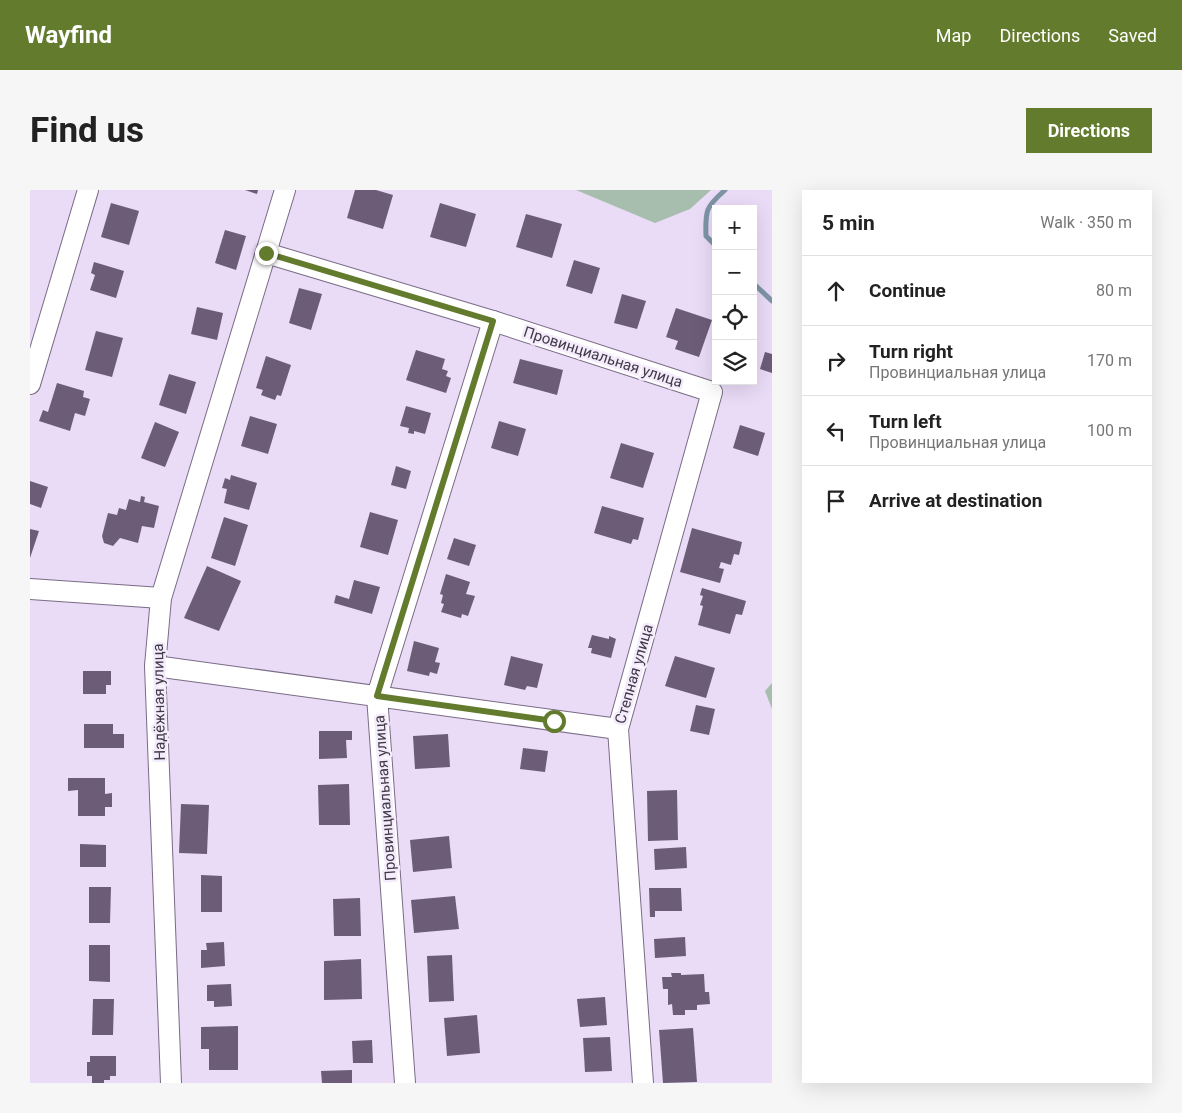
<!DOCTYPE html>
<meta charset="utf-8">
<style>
:root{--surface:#fff;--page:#f6f6f6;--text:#222;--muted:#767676;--line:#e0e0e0;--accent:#637b2d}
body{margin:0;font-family:Roboto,sans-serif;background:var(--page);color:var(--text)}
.controls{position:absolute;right:15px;top:15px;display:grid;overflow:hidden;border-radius:0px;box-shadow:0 5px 20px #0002}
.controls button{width:45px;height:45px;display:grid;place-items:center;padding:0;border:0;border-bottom:1px solid var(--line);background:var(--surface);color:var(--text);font:25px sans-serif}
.stop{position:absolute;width:15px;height:15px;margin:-11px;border:4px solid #637b2d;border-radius:50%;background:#fff}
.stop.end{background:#637b2d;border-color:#fff;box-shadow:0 1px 5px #0008}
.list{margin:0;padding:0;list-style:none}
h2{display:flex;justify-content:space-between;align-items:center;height:65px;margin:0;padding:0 20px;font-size:21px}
h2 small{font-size:16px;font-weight:400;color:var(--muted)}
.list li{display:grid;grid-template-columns:32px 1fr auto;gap:15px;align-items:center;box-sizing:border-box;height:70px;padding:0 20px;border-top:1px solid var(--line)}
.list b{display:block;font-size:19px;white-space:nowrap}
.list p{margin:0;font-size:16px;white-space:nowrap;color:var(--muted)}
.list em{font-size:16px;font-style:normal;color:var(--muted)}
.icon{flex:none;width:28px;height:28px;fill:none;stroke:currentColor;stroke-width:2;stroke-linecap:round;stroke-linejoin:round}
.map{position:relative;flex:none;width:742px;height:893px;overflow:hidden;border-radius:0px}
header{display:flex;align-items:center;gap:30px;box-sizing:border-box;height:70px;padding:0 25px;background:var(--accent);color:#fff}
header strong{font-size:24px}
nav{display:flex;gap:28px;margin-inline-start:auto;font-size:18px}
.intro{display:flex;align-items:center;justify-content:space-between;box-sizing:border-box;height:120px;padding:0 30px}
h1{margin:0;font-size:35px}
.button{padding:12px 22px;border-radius:0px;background:var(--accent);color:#fff;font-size:18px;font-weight:700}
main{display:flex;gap:30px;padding:0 30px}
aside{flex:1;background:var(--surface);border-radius:0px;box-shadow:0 5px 20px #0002}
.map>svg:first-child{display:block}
.green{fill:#a7beaf}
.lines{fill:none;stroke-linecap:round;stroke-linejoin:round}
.stream{stroke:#7e94a6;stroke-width:5}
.building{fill:#6c5c78}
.minor-casing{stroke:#7a6c85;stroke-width:22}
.minor{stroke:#fff;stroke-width:20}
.route{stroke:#637b2d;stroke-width:6}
.labels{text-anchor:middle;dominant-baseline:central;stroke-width:5;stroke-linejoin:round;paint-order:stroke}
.street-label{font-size:15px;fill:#403a45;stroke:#f4ebfc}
</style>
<header>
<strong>Wayfind</strong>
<nav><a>Map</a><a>Directions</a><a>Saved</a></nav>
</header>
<div class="intro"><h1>Find us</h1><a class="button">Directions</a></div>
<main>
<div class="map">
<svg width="742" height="893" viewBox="0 0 742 893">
<rect width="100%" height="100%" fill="#eadbf7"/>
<g class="green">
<path d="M546,0H681L660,19L625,33Z"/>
<path d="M742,493V519L735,501Z"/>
</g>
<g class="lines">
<g class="stream">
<path d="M686,56L676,46C675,20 676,17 695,0"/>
<path d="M723,93L742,111"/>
</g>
</g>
<g class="building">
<path d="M215,0H228L227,4Z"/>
<path d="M325,0H346L363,5L353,39L317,28Z"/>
<path d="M81,13L109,21L99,55L71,47Z"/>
<path d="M410,13L446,24L436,57L400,47Z"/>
<path d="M496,24L532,34L522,68L486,57Z"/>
<path d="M195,40L216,46L206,80L185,73Z"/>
<path d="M544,70L570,78L562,104L536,96Z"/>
<path d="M64,72L94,81L86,108L60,100L65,85L61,83Z"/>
<path d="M269,98L292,104L281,140L259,133Z"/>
<path d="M592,104L616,111L607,139L584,133Z"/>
<path d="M167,117L193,123L187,150L161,144Z"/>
<path d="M646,118L682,130L669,167L645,159L648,151L636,147Z"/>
<path d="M66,141L93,148L82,187L55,180Z"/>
<path d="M386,160L415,169L412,179L418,181L416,186L421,188L416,203L376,190Z"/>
<path d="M735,162L742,164V183L730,179Z"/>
<path d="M236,166L261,175L251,206L247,205L245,210L231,205L233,200L226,198Z"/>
<path d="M490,169L533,180L527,205L483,193Z"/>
<path d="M139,184L166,192L156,224L129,215Z"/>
<path d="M27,193L54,201L53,207L60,209L55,226L45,223L40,241L9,231L13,220L18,222Z"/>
<path d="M376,216L401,223L395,244L384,241V244L378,243L379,238L370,236Z"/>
<path d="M220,226L247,234L238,264L211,256Z"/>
<path d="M469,231L496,239L488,266L461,258Z"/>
<path d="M125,232L149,242L135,277L111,268Z"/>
<path d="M710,235L735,243L728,266L703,258Z"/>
<path d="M591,253L624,263L613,298L580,288Z"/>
<path d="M366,276L381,281L376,299L361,295Z"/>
<path d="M201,285L227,293L219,320L194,313L197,299L192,298L195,288L200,290Z"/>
<path d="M0,291L18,297L11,318L0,314Z"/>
<path d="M111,306L115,307L114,312L129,316L124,338L112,336L108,353L90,348L83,356L74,353L72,346L78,323L87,325L89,318L96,320L99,309L110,312Z"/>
<path d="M572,316L614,328L608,350L603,349L601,354L564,343Z"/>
<path d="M340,322L368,330L358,365L330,357Z"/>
<path d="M194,327L218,335L205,376L181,368Z"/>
<path d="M662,338L712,352L709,365L704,364L701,375L691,372L689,378L694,379L690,393L650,382Z"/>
<path d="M0,339L9,341L0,368Z"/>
<path d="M424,348L446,355L439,376L417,369Z"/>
<path d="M177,376L211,391L189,441L154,428Z"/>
<path d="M416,384L440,392L436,404L445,406L438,426L432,424L431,428L411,422L414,414L411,413L413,405L410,404Z"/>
<path d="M324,390L350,397L342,424L304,413L306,405L319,409Z"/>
<path d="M672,398L716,411L712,425L706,424L700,444L668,435L673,416L670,415L673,406L670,405Z"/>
<path d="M562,445L579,449V446L586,449L581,468L561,463L562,458H558Z"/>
<path d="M384,451L409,458L405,472L410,473L407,484L400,482L399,486L377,481Z"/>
<path d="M481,466L513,474L507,498L497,496L495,500L474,495Z"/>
<path d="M645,466L685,478L676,508L635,496Z"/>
<path d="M53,481H81V495H76V504H53Z"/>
<path d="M666,515L685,519L679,545L660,541Z"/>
<path d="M54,534H83V544H94V558H54Z"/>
<path d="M289,541H322V550H316L317,568L289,569Z"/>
<path d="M418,544L420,577L385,579L383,546Z"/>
<path d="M493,558L518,561L515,582L490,579Z"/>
<path d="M38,588H75V604L82,603V617H75V626H48V600L38,601Z"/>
<path d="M319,594L320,635H289L288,595Z"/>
<path d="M647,600L648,650L618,651L617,601Z"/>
<path d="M151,614L179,615L177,664L149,663Z"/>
<path d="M419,646L422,678L383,682L380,650Z"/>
<path d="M50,654L76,655V677H50Z"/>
<path d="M656,657L657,678L625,680L624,659Z"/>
<path d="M171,685L192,686V722H171Z"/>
<path d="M59,697H81L80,733H59Z"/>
<path d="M619,698H651L652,721H625V727H620Z"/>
<path d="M425,706L429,739L384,743L381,710Z"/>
<path d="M330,708L331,746H304L303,709Z"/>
<path d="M655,747L656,766L625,768L624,749Z"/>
<path d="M194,752L195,776L171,778V760H177L176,753Z"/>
<path d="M59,755H80V792L59,791Z"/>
<path d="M422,765L424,811L399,812L397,766Z"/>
<path d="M331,769L332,809L294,810V771Z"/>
<path d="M641,783H651V785L674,784L675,802H679L680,814L667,815V820H655V825H643L642,814L638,815V799H633L632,787H642Z"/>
<path d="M201,794L202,816L184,817V811H177V795Z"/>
<path d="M575,807L577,835L550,837L547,809Z"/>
<path d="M63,809H84L83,845H62Z"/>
<path d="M447,825L450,863L417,866L414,828Z"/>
<path d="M208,836V880H179V859H171V837Z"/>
<path d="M663,838L667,892L633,893L629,840Z"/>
<path d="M580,847L582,881L555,882L553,848Z"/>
<path d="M342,850L343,873H323L322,851Z"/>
<path d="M60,866H86V886H80V890H74V893H62V886H57V872H60Z"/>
<path d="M322,880V893H292L291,881Z"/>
</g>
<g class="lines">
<g class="minor-casing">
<g id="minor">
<path d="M236,63L463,131L682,202L588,539L613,893"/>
<path d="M0,194L58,0"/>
<path d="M0,399L131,408"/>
<path d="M125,476L588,539"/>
<path d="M141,893L125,476L131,408L255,0"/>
<path d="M375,893L347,506L463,131"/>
</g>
</g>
<use href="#minor" class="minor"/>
</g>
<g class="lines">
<path class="route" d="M236,63L463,131L347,506L524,531"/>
</g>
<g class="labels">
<g class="street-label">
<text transform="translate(573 167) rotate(18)">Провинциальная улица</text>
<text transform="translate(604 484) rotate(-74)">Степная улица</text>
<text transform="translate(129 512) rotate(-91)">Надёжная улица</text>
<text transform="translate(355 608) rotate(-94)">Провинциальная улица</text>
</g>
</g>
</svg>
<div class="controls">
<button>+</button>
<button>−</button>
<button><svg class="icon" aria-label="locate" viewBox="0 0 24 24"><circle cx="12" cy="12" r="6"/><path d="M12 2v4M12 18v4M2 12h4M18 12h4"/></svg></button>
<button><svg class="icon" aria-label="layers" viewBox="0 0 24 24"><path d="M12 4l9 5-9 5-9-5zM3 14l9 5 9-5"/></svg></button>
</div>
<div class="stop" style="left:524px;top:531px"></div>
<div class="stop end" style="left:236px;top:63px"></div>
</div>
<aside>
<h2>5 min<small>Walk · 350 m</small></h2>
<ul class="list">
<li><svg class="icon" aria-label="ahead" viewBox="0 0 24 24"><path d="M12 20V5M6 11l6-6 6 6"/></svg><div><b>Continue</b></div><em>80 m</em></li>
<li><svg class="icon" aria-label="right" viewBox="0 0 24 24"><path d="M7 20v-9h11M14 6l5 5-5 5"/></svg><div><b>Turn right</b><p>Провинциальная улица</p></div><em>170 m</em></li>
<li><svg class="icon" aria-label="left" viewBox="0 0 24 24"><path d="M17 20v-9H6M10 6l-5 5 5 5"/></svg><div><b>Turn left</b><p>Провинциальная улица</p></div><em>100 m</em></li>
<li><svg class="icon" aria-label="arrive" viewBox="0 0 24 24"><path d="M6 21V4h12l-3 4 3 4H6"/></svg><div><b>Arrive at destination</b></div></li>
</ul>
</aside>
</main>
